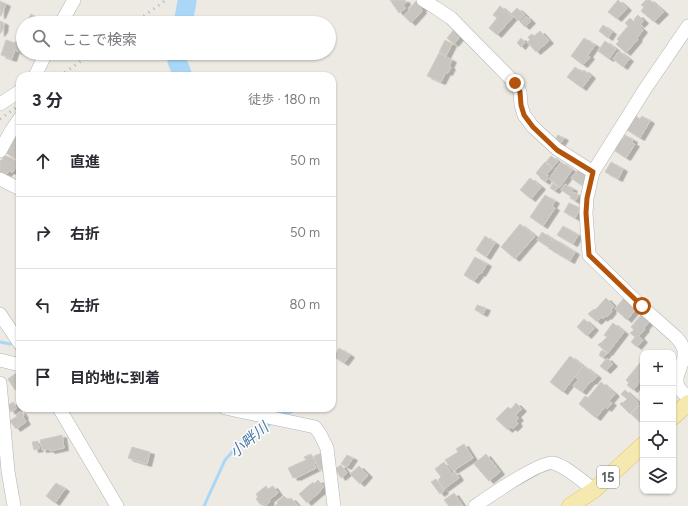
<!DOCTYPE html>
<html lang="ja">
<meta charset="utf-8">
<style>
:root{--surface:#fff;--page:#f7f7f7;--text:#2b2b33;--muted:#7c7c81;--line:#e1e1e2}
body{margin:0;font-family:Figtree,"Noto Sans JP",sans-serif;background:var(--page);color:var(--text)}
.controls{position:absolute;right:12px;bottom:12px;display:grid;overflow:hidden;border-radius:8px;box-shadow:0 1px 3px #0004}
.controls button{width:36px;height:36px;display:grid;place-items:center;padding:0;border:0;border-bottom:1px solid var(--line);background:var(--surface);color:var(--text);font:20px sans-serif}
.stop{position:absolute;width:12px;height:12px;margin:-9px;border:3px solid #b45309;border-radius:50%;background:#fff}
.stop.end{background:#b45309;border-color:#fff;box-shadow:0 1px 4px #0008}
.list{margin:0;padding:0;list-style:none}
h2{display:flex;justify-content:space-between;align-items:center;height:52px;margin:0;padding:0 16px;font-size:17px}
h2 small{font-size:13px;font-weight:400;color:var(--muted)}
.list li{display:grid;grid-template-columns:26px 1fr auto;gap:12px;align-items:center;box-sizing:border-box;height:72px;padding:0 16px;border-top:1px solid var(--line)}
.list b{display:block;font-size:15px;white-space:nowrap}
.list em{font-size:13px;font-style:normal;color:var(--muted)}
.icon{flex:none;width:22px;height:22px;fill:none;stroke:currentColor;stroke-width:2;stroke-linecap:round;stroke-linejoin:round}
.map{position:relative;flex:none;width:688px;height:506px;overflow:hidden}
.search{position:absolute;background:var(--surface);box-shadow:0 1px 3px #0004;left:16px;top:16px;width:320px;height:44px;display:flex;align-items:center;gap:10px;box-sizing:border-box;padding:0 14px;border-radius:22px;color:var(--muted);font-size:15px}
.panel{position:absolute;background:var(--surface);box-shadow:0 1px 3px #0004;left:16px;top:72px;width:320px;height:340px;border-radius:12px}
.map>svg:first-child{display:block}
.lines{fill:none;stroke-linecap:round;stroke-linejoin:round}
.stream{stroke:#abd7f6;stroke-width:3}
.river{stroke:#abd7f6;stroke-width:19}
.building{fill:#c8c5c0;stroke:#d1ccc3;filter:url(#shadow)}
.minor-casing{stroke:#b1b4b7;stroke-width:14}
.major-casing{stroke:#e2bc67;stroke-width:17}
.minor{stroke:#fff;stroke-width:13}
.major{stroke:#f6e9af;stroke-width:16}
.rail{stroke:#b2b3b3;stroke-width:3;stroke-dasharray:1 5;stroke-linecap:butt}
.route{stroke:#b45309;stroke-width:5}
.labels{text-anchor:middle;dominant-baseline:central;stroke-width:3;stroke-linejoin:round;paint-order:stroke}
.shield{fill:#fff;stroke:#8d8f92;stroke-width:1}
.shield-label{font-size:13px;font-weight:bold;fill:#5c5f63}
.water-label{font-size:15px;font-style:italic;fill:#4a79a6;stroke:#fff}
</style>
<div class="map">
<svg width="688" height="506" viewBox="0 0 688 506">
<defs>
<filter id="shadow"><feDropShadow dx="4.5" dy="2.5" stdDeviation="0" flood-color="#0004"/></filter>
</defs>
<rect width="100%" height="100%" fill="#edeae4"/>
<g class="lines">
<g class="stream">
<path d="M0,342L10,344L15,341"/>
<path d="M280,414L291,412L294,408"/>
<path d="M204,506L225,460L235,449L268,426L271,422"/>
</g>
<g class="river">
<path d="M183,23L187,2V0"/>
<path d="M176,53L177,61L183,76"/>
</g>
</g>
<g class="building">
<path d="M390,0H405L406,3L403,5L406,8L399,13Z"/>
<path d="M417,0L423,7L421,9L422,11L411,23L404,16L409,10H408Z"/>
<path d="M618,0L627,8L617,19L608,12Z"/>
<path d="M646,0H650L664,12L654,22L641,11L644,7L641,5Z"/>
<path d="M0,1L6,4L1,16H0Z"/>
<path d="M500,6L513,17L497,35L489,28L497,18L493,15Z"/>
<path d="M517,8L525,15L519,21L511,14Z"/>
<path d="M31,14L44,21L43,23H26Z"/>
<path d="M638,15L644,21L640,25L634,19Z"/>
<path d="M526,16L531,21L525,27L520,22Z"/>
<path d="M630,18L643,30L637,38L638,39L626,53L616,44L619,41L617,39L628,26L625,23Z"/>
<path d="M0,21L4,23L3,30L0,34Z"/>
<path d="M603,25L612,32L608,38L599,31Z"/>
<path d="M455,28L462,34L454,44L447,38Z"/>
<path d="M23,29V41L18,38Z"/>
<path d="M540,31L549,41L536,52L527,42L530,40L528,37L532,34L534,36Z"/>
<path d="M521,38L525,42L521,47L517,43Z"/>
<path d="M584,38L595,45L588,55L590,57L583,65L571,56Z"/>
<path d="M6,40L15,43L16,41L23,44V53H26V54L15,50L12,59L1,55Z"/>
<path d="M445,40L452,44L446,56L439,52Z"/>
<path d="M605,41L616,49L609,59L598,51Z"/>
<path d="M619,51L629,59L623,67L613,59Z"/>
<path d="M439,53L452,60L449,66L451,67L448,73L446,72L441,82L427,76Z"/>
<path d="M575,67L582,72L584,70L591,76L582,88L567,77Z"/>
<path d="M636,116L640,119L642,116L650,121L640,138L627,130Z"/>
<path d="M558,135L564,138L560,144L555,140Z"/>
<path d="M625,135L633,140L632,143L635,144L626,158L615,151L616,149L615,148L621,138L623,139Z"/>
<path d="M15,137L20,140V151L16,159L6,153Z"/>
<path d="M4,155L19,162L17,167L16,166L13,172L9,171L7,174L3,172L2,173L0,172V161L1,160H2Z"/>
<path d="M551,156L558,161L553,167L546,162Z"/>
<path d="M545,162L552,168L547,174L548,175L547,177L548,178L545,182L540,178V177L536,173Z"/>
<path d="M561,162L572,170L560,187L549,179Z"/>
<path d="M611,162L623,169L618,179L605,172Z"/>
<path d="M579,169L588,177L583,185L582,184L581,185L571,178Z"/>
<path d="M530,178L541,187L531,199L520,190Z"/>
<path d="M553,183L558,187L555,191L550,188Z"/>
<path d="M565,184L573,189L569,195L561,190Z"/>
<path d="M573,192L579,195L575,201L570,198Z"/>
<path d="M545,195L555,201L552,206L555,208L543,226L530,217Z"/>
<path d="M569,203L580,208L575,218L564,212Z"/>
<path d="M520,224L535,236L515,259L501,247Z"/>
<path d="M563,226L578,235L573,244L557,235Z"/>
<path d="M542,232L552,239L547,246L537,240Z"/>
<path d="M485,236L495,243L486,257L476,250Z"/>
<path d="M554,239L575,252L570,261L548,248Z"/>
<path d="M475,257L487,264L481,274L480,273L474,281L464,275Z"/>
<path d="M606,298L614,306L611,310L612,311L607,317L606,316L603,319L602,317L597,322L588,314L594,309L595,310Z"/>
<path d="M624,298L636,309L627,320L615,309Z"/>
<path d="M477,305L486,308L483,314L475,310Z"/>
<path d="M641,315L649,322L644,328L645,329L639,336L643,340L637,347L631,342L635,337L630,333L634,330L631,327Z"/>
<path d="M584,319L594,328L587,336L577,327Z"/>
<path d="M613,323L624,332L608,353L598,345L600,343H601L607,337L604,335Z"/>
<path d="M339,348L350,355L344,363L334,357Z"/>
<path d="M602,350L607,353L603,358L599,355Z"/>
<path d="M570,356L583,366L563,392L550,382Z"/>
<path d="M607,358L613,364L606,371L600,366Z"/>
<path d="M643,359V378L633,390L627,385L629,383L626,380Z"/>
<path d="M584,366L597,376L592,382L591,381L582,392L573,386L578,380L575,377Z"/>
<path d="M19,371L20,373V386L15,390L8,379Z"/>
<path d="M601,382L615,394L609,401L612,403L607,409L605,407L596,418L579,404L585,396L588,398Z"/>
<path d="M625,390L639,403L630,414L620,404L622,402L623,403L627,399L621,394Z"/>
<path d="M13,402L17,408L11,412L7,406Z"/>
<path d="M516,403L522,409L516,415L519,418L516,421L518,424L513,429L511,427L508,430L496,419L508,407L511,409Z"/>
<path d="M639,405L642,408H643V422L642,424L631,414Z"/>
<path d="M21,411L24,416L23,417L26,422L16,429L10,421L17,416L16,415Z"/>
<path d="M62,435L64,448L50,451V449L42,450L40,440Z"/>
<path d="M38,441L39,449L34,450L32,442Z"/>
<path d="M464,444L473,458L453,471L445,460L458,452L456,449Z"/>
<path d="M132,447L150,452L147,464L128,458Z"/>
<path d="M322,453L327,467L319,470L314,456Z"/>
<path d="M311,454L316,463L314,464L316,468L296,478V477L293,478L288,468L306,460L304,457Z"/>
<path d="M486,454L500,472L489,481L474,464Z"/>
<path d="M347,455L353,458L347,467L341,464Z"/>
<path d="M444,462L452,474L455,472L459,478L444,489L438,480L441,477L435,469Z"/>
<path d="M341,465L347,473L341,478L335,469Z"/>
<path d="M359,466L368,475L360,484L350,474Z"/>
<path d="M436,479L444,491L440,494L431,482Z"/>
<path d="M318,480L324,487L320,490L321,491L307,503L299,494L313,482L314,484Z"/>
<path d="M56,483L65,489L55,503L46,496Z"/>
<path d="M266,486L268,489L273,486L278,493L269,500L270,502L265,506L263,503L261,505L256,499L258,497L256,494Z"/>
<path d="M454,493L463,506H449L444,500Z"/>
<path d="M284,496L288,500L291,498L298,506H275L278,503L277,502Z"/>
</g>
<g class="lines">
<g class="minor-casing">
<g id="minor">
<path d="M423,0L436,8L451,18L515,83L520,92L521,105L524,115L533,127L557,149L593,172L587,198L586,213L589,255L641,306L676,337L681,343L684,350V357L677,377V384L680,390L688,397"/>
<path d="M61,23L74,0"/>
<path d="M35,76L46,53"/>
<path d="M0,104L20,91"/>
<path d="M0,151L11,131L20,118"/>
<path d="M593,172L645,89L688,26"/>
<path d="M0,179L20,189"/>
<path d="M0,314L20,344"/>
<path d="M0,360L20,365"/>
<path d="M0,383L8,471L14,506"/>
<path d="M59,408L117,506"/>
<path d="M225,408L315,427L320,434L327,448L334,506"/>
<path d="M475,506C488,497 540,461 553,463C564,465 584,482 594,490"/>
</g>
</g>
<g class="major-casing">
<g id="major">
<path d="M673,417L688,403"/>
<path d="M570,506L594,490L643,445"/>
</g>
</g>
<use href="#minor" class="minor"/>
<use href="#major" class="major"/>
<g class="rail">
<path d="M134,23L166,0"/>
<path d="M60,76L92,53"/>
<path d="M0,119L20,105"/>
</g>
</g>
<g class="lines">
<path class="route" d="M515,83L520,92L521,105L524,115L533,127L557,150L593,172L587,198L586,213L589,255L642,306"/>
</g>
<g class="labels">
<rect class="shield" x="597" y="466" width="22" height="22" rx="3"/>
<g class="shield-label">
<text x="608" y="477">15</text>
</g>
<g class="water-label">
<text transform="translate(249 440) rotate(-40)">小畔川</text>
</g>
</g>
</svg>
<div class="controls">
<button>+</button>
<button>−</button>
<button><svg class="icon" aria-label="locate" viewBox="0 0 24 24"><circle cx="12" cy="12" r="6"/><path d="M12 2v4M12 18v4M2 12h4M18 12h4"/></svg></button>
<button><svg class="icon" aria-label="layers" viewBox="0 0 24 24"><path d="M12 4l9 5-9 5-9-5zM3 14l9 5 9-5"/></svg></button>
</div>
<div class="stop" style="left:642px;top:306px"></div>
<div class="stop end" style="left:515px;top:83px"></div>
<div class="search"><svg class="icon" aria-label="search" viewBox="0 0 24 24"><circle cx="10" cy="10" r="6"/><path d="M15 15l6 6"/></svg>ここで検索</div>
<section class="panel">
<h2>3 分<small>徒歩 · 180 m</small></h2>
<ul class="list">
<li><svg class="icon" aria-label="ahead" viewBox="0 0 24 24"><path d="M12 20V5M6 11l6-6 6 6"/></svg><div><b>直進</b></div><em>50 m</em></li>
<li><svg class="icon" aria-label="right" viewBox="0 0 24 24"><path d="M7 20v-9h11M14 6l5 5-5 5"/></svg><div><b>右折</b></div><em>50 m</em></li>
<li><svg class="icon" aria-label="left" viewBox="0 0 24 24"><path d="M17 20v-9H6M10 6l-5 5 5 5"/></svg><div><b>左折</b></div><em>80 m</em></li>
<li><svg class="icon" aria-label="arrive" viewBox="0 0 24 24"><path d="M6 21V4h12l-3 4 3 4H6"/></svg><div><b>目的地に到着</b></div></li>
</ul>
</section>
</div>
